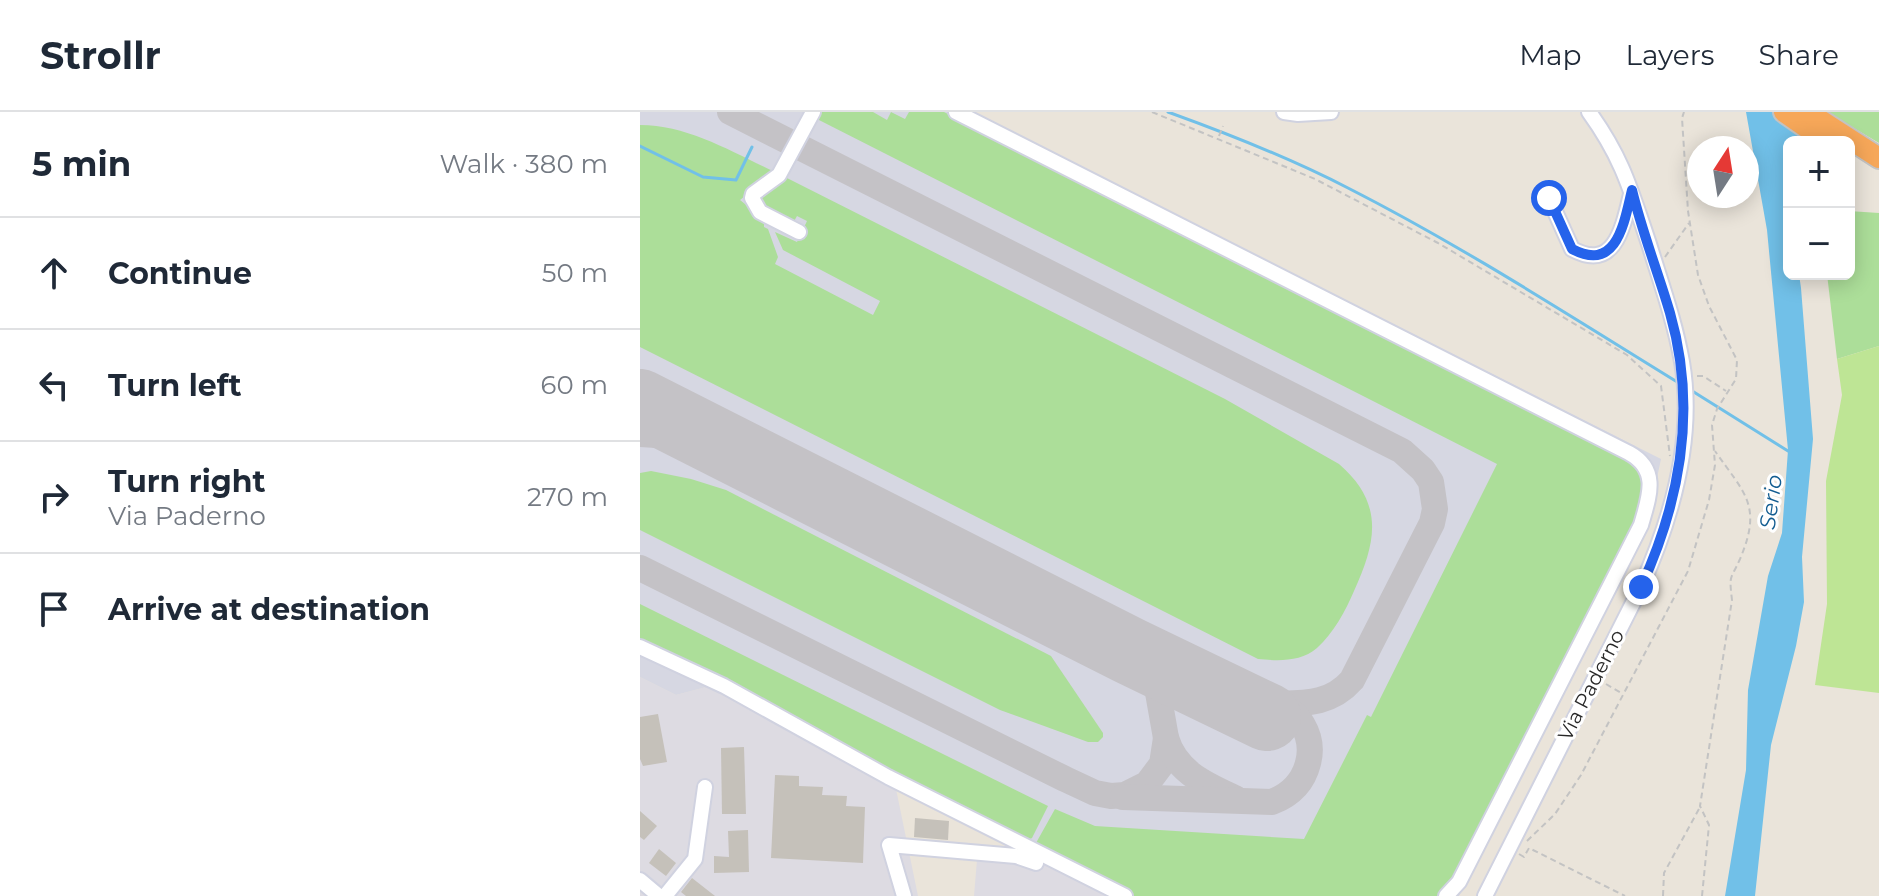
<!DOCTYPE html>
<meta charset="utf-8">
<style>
:root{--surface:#fff;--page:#f6f6f7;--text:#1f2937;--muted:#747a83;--line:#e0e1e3}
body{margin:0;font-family:Montserrat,sans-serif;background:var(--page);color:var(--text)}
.controls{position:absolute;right:24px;top:24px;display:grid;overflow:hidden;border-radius:12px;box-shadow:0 4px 20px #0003}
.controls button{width:72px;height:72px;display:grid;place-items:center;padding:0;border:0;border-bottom:2px solid var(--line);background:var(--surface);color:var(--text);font:40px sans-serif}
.compass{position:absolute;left:1047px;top:24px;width:72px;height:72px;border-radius:50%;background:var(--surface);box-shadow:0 4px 20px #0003;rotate:12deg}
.stop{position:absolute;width:24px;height:24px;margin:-18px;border:6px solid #2563eb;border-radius:50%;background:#fff}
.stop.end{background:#2563eb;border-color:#fff;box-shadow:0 2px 8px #0008}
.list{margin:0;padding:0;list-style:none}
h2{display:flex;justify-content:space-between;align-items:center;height:104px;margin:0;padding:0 32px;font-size:34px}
h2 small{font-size:26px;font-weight:400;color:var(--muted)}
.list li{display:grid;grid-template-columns:52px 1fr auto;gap:24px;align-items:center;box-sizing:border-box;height:112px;padding:0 32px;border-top:2px solid var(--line)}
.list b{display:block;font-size:30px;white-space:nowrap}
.list p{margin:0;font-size:26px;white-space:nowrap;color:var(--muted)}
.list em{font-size:26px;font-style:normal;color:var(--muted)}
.icon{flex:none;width:44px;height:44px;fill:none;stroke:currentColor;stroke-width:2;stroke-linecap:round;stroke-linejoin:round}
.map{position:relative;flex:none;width:1239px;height:784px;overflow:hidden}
header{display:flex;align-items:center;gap:48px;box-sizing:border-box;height:112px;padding:0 40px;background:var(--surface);border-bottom:2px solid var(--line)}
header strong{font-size:38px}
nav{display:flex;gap:44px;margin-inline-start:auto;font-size:28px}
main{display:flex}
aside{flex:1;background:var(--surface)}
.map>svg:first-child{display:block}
.industrial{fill:#dddbe2}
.airport{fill:#d6d7e2}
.green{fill:#acde99}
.pitch{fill:#bee595}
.water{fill:#71c0e8}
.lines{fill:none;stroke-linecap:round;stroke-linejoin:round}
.stream{stroke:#71c0e8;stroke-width:3}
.taxiway{stroke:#c4c2c6;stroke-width:26}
.runway{stroke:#c4c2c6;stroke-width:68}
.building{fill:#c5c1ba}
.minor-casing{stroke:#d0d2e0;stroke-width:18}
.highway-casing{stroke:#c3c3c3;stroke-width:24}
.path{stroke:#c3c3c3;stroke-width:2;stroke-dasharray:6 4;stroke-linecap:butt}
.minor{stroke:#fff;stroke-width:14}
.highway{stroke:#f6a759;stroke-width:20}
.route{stroke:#2563eb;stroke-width:10}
.labels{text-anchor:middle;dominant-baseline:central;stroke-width:6;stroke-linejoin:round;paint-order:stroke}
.street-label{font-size:20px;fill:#282828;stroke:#fff}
.water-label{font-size:22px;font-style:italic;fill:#135d91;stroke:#fff}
</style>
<header>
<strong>Strollr</strong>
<nav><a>Map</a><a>Layers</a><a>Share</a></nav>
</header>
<main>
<aside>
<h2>5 min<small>Walk · 380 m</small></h2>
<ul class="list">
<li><svg class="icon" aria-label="ahead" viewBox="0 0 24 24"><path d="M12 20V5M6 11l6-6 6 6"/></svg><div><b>Continue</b></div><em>50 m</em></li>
<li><svg class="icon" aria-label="left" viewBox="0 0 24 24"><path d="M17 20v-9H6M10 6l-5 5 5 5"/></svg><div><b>Turn left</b></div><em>60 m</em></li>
<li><svg class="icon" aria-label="right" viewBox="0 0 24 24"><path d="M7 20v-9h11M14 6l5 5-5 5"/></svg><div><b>Turn right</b><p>Via Paderno</p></div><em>270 m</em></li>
<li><svg class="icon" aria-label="arrive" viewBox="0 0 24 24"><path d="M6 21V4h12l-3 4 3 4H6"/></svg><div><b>Arrive at destination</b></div></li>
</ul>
</aside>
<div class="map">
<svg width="1239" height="784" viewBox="0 0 1239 784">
<rect width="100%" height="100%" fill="#eae4da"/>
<g class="industrial">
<path d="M0,565L36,583L70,574L256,677L278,784H0Z"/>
<path d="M379,737L462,778L466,784H334L337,748Z"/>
</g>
<path class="airport" d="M0,0H332L1021,347L1007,413L819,784H466L461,778L70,574L36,583L0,565Z"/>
<g class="green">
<path d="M181,0H233L247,8L251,0L265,7L269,0H304L990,347C1011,369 1002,384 996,411L815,768L800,784H494L399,735L396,731L415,697L455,714L664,727L727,603L731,605L857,352L177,7Z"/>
<path d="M1187,0H1239V31Z"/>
<path d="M0,13C48,13 92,40 135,60L100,88L124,107V115L128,117L138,145L135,152L233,203L240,189L143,138L135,120L157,130L167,109L157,104L153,111L121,97L118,87L143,64L585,287L699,352C744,391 737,429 714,479C706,498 693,522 677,536C661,550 638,549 618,547L0,235Z"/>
<path d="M1209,99L1239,101V234L1197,247L1187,162H1209Z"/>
<path d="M11,359L51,367L86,378L411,544L463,621V625L458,630H448L360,598L0,418V361Z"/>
<path d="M0,492L408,694L392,726L386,729L0,531Z"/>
</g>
<path class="pitch" d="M1239,234V581L1175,573L1187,492L1186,369L1202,283L1197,247Z"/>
<path class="water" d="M1106,0H1161L1158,30H1149V162H1159L1161,176L1173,327L1162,445L1164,490L1156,534L1131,633L1115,784H1085L1106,658L1108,578L1128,464L1142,421L1148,338L1127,118Z"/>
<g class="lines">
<g class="stream">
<path d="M528,0C589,22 650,46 708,76C822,134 930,204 1039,271"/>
<path d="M0,34L63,65L96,68L112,35"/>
<path d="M1049,277L1148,339"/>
</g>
<g class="taxiway">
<path d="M90,0L762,339L783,358L791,370L795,397L792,411L712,568C690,593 664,591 633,592"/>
<path d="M0,322L63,326L92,337"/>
<path d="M0,456L425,667L455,681L471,684L485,683L507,672L522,652L526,626L517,575L511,560L490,539"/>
<path d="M526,626C536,660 565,672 595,686"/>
<path d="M483,685L632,690C650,683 663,671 668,651C675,625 659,595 631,591C620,590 610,591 600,587C572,575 545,559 518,545"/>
</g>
<path class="runway" d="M0,291L490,539L627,605"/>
</g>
<g class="building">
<path d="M18,602L27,650L3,654L0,647V605Z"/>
<path d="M104,635L106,702H82L81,636Z"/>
<path d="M135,663L159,664V674L183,675L182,683L207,684L206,694L225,695L223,751L131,746Z"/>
<path d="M0,699L17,714L4,728L0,725Z"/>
<path d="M275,706L309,709L308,728L274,725Z"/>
<path d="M108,718L109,760L74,761V744L89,745L88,719Z"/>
<path d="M19,737L36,751L26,764L9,751Z"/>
<path d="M52,766L75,784H46L41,780Z"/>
</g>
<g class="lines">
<g class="minor-casing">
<g id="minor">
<path d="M316,0L989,341C1020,358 1009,385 1001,413L819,770L806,784"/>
<path d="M644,0L658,2L691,0"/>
<path d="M909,86L932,137C975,160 983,115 991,82"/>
<path d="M159,120L120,100L112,86L113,82L139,63L173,0"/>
<path d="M0,535L84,574L248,665L485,784"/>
<path d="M0,768L19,784"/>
<path d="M25,784L55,747L65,675"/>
<path d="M264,784L249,733L376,744L396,751"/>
<path d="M845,784L1001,475C1032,406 1055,326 1042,250C1035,210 1021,171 1009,132C991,79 983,47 949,0"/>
</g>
</g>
<g class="highway-casing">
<g id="highway">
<path d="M1144,0L1177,23"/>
<path d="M1168,0L1239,46"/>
</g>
</g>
<g class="path">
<path d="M512,0L675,67L798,131L987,243L1021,274L1030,344"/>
<path d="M579,24L583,14"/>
<path d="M1025,145L1049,111"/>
<path d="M1057,264H1063L1086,279"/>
<path d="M966,572L983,582"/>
<path d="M887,729L915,702L941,663L1048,459L1069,388L1075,353L1072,313L1077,297L1096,267L1097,248L1069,194L1058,163L1048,99L1042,6L1044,0"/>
<path d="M879,742L884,745L889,736L985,784"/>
<path d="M1023,784L1024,761L1060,695"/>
<path d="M1062,784L1069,713L1060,694L1092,488C1089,462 1090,469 1100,447C1123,393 1104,381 1075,339"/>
</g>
<use href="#minor" class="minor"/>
<use href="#highway" class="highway"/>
</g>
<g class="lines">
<path class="route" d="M909,86L932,137C977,161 984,111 992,78C1002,120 1018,160 1030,201C1057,295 1041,388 1001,475"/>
</g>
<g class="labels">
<g class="street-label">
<text transform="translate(951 573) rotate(-63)">Via Paderno</text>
</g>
<g class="water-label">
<text transform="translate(1131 390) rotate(-82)">Serio</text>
</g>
</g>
</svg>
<div class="controls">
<button>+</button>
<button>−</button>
</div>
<svg class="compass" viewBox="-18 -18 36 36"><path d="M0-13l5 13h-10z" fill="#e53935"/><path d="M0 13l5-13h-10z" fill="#747a83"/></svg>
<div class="stop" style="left:909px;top:86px"></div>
<div class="stop end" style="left:1001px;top:475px"></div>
</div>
</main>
